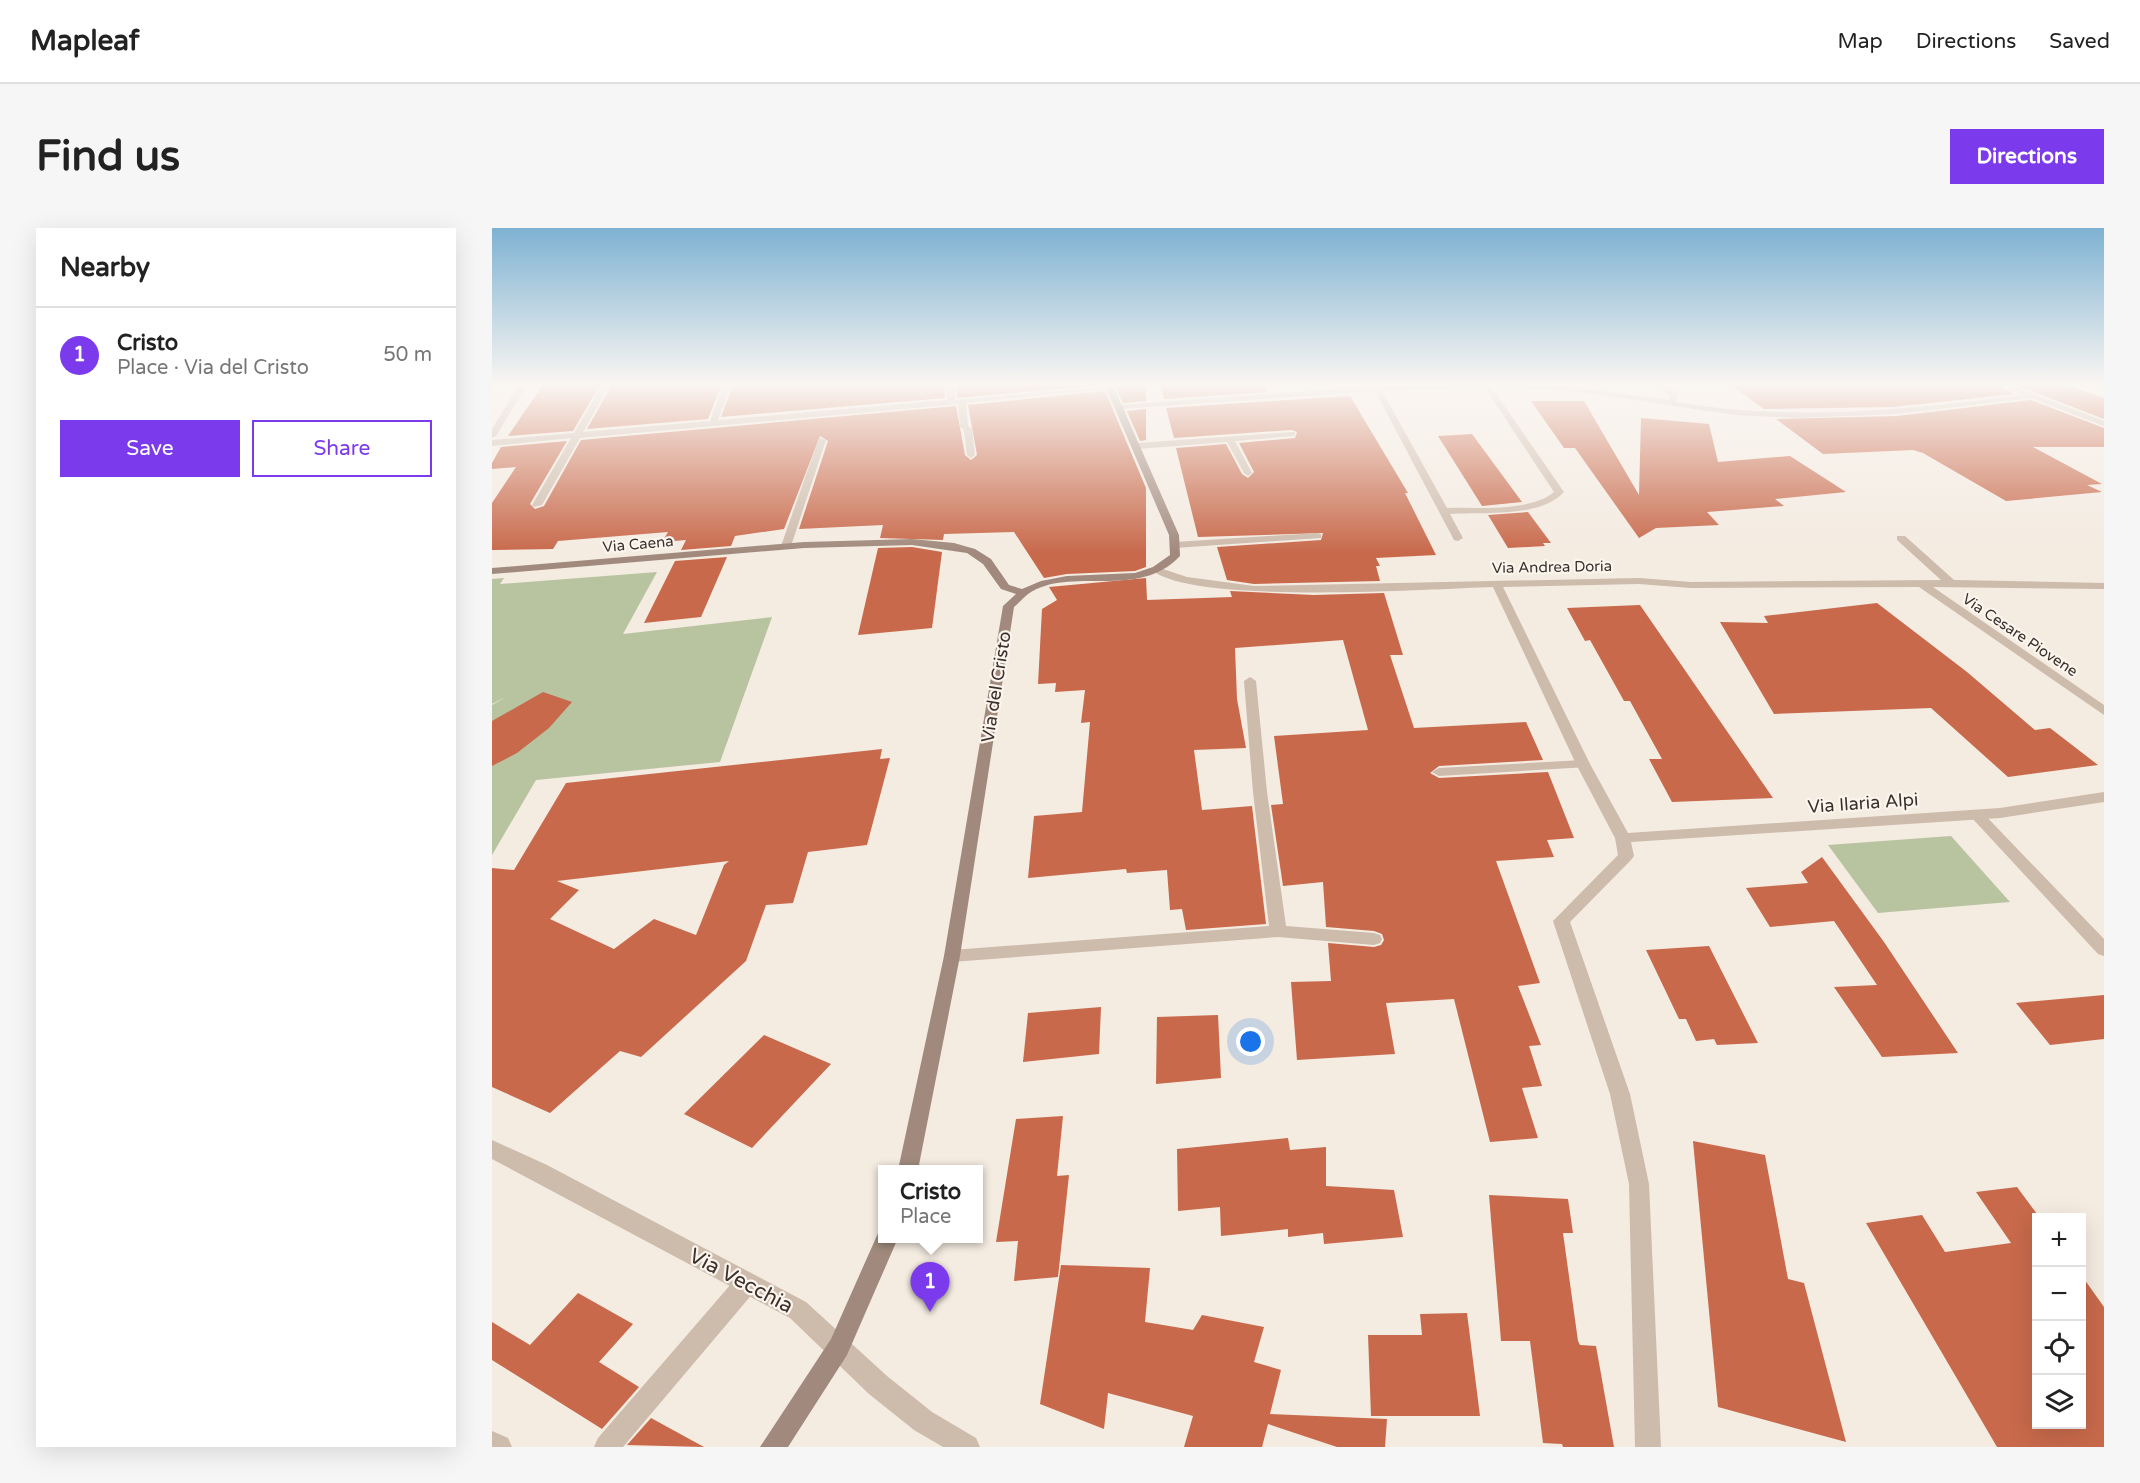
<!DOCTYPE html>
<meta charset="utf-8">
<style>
:root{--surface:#fff;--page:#f6f6f6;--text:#222;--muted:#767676;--line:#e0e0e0;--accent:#7c3aed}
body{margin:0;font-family:"Varela Round",sans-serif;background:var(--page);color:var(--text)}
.controls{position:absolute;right:18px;bottom:18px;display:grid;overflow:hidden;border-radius:0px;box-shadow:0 6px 24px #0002}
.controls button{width:54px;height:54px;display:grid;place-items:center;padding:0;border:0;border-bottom:2px solid var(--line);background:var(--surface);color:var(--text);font:30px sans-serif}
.you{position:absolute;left:759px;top:814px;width:21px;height:21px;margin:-15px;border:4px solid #fff;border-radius:50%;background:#1a73e8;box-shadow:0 0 0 9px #1a73e833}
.badge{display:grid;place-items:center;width:39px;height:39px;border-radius:50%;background:var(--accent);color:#fff;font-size:20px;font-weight:700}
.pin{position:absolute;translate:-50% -50px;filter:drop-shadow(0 2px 3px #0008)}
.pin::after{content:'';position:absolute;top:32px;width:21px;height:18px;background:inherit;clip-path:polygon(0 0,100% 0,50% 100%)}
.popup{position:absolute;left:386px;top:937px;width:105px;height:78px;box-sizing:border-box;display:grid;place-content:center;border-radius:0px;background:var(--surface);filter:drop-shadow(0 2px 4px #0005);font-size:20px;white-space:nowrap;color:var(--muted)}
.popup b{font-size:22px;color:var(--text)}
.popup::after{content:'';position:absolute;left:50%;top:100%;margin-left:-12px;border:12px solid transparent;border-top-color:var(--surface)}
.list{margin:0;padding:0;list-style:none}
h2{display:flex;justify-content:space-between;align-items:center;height:78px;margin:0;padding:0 24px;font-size:26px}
h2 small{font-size:20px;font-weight:400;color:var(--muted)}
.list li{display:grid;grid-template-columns:39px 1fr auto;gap:18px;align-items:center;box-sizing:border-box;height:96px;padding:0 24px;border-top:2px solid var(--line)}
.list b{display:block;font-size:22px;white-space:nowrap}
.list p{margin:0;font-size:20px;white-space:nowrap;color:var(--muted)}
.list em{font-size:20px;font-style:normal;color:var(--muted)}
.actions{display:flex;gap:12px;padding:18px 24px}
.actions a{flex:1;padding:14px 0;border:2px solid var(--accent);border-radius:0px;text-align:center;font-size:21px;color:var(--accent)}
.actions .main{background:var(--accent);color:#fff}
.icon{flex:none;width:33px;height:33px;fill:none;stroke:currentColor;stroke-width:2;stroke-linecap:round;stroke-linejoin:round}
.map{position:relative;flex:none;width:1612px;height:1219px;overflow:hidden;border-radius:0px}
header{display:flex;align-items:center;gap:36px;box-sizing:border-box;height:84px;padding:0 30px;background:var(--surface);border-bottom:2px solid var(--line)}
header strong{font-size:28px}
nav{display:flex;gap:33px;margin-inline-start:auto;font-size:21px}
.intro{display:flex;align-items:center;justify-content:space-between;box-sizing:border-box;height:144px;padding:0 36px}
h1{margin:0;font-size:42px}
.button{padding:15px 27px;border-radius:0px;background:var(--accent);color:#fff;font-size:21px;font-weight:700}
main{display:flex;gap:36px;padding:0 36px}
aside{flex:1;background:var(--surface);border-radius:0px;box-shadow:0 6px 24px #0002}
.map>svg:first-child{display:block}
.green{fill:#b8c4a0}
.building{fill:#c8694b;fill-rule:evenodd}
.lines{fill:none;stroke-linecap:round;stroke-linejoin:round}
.lane{fill:#cdbbac;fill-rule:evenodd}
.street{fill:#cdbbac;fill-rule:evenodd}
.secondary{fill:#a18a7d;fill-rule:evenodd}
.labels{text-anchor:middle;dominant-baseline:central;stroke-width:4.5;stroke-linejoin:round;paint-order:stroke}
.far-street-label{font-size:15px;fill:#3b302b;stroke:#fbf5ee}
.street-label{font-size:18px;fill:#3b302b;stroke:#fbf5ee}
.near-street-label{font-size:21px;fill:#3b302b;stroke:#fbf5ee}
</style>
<header>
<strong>Mapleaf</strong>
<nav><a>Map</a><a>Directions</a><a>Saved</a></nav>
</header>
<div class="intro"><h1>Find us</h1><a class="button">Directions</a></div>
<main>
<aside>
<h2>Nearby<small></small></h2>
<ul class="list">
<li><span class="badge">1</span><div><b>Cristo</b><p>Place · Via del Cristo</p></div><em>50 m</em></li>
</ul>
<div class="actions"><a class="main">Save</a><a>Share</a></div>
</aside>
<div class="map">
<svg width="1612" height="1219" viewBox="0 0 1612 1219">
<rect width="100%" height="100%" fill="#f4ebe1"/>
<g class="green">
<path d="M165,344L131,406L280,389L228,534L44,552L0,627V477L14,469L0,476V351L12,350L8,356Z"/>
<path d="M1459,608L1518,674L1386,685L1336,617Z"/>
</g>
<g class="building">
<path d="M52,155H109L81,203L16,208Z"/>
<path d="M121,155H230L216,191L95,201Z"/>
<path d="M242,155H452L453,170L229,189Z"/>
<path d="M464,155H610V157L465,170Z"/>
<path d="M622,155H654V173L631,175Z"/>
<path d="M668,155H768L775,164L672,171Z"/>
<path d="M1236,155H1501L1522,166L1400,179L1272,181Z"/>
<path d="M1519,155H1569L1612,170V191Z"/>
<path d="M613,163L654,260V339L643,343L575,346L552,350L522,304L452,306L451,312L388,310L391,297L307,301L336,213L328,208L292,301L243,308L239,318L189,322L194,312L170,314L176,304L66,313L61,321L0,322V275L24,239L0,241V235L9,219L75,213L38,276L43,281L52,278L89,212L464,178L473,227L479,232L485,227L476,177Z"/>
<path d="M858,168L916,265H913L944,327L884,330L888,338H884L888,353L762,356L735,352L725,319L829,312L831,305L706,309L684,220L734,216L750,246L756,250L762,244L747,215L803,210L805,204L800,202L682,210L674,180Z"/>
<path d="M1539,172L1612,200V219H1541L1610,256L1595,257L1610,264L1514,273L1431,225L1421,222L1331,226L1284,191L1405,188Z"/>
<path d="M1039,173H1092L1147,267L1149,190L1217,196L1226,234L1298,228L1354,264L1283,271L1292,278L1215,284L1227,297L1164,300L1147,310L1083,220H1072Z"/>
<path d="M654,181V212L648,213L635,183Z"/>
<path d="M980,206L1030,274L990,278L946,208Z"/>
<path d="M1036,284L1059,315H1051L1053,318L1016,320L996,287Z"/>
<path d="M420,319L450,324L440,400L366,407L386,320Z"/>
<path d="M235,329L209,389L152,395L183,333Z"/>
<path d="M654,350L655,372L740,369L738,363L822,367L892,365L911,427H898L922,500L1034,494L1051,532L947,538L938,545L947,550L1056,544L1082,610L1055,612L1062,629L1004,633L1048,755L1026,758L1049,817L1037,818L1050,858L1030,860L1046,910L998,914L962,771L894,775L903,826L805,832L799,754L839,753L836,715L882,719L889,717L892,712L890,706L882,703L834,699L831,654L791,658L779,577L791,576L782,508L876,502L851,412L743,420L745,471L754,520L702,522L710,582L760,578L774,696L694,702L690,681L678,682L675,642L635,645L634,641L536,650L542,588L590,584L598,494L589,495L593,462L563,464L564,455L546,456L550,381L565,372L557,359Z"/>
<path d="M1385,375L1475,444L1543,502L1558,500L1606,537L1516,549L1439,480L1282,486L1228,394L1276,395L1272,388Z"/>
<path d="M1148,377L1281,570L1180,574L1157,531H1170L1138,473H1132L1098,412L1093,413L1075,380Z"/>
<path d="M51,464L80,474L57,500L25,525L0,538V493Z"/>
<path d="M390,521L388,531L398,530L375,617L316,624L301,675L274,677L254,733L149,829L128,823L58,885L0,859V640L22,642L74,555ZM237,633L232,637L204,707L162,691L122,721L58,691L87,662L65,653Z"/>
<path d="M1330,629L1392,714L1466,825L1390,829L1342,759L1385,757L1342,693L1278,699L1254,660L1316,655L1309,644Z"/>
<path d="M1217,718L1266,815L1225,817L1222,811L1204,813L1194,791H1187L1154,722Z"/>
<path d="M1612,767V811L1558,817L1524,775Z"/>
<path d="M609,779L607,826L531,834L536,785Z"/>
<path d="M726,787L729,850L664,856L665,789Z"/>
<path d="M272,807L339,836L260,920L192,886Z"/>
<path d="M571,888L565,948L577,947L566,1049L522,1053L526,1013L504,1014L524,891Z"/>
<path d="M796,910L798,922L834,919V958L902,962L911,1009L832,1016L831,1005L796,1009V1001L729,1008L728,979L686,983L685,921Z"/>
<path d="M1201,913L1273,927L1296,1051L1312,1055L1354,1214L1226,1179Z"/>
<path d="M1525,959L1548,990H1545V1197H1590V1048L1612,1079V1219H1505L1374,995L1430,987L1453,1024L1519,1015L1484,964Z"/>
<path d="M997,967L1076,971L1081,1005H1071L1086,1113L1088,1117L1104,1118L1122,1219H1071L1070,1216L1051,1215L1038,1113H1009Z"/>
<path d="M569,1037L658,1040L653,1094L701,1102L710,1087L772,1099L762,1134L789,1142L778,1186L895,1191L893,1219H845L776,1196L770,1219H692L701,1188L616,1165L612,1201L548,1176Z"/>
<path d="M86,1065L141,1096L107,1134L147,1159L110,1201L0,1132V1094L38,1117Z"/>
<path d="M975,1085L988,1188H879L876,1107H930L928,1086Z"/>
<path d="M159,1190L212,1219L135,1217Z"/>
</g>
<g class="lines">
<g class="lane">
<path d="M825,305L829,306V310L683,320L678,317L683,314Z"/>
<path d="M1091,532L1098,536L1096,539L947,548L940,544L947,540Z"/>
<path d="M1485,582L1490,584L1612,711V728L1606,726L1480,590L1478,587Z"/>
<path d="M254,1045L262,1048L265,1056L262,1064L131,1219H102L106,1210L246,1048Z"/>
<path d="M0,1203L16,1210L20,1219H0Z"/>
</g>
<g class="street">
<path d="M28,155H36L4,208L0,210V201Z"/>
<path d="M111,155H119L91,204L218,193L232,155H240L226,192L455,172L454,155H462L463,172L619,158L623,160L474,175L476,198L480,201L483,227L479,230L475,227L472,202L468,199L466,176L88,210L50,277L42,279L40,277L79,210L0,218V212L82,205Z"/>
<path d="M1160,155H1169L1185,165L1184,174C1304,194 1411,182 1531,167L1503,155H1513L1612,193V198L1539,170L1405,186L1304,190L1243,187L1082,163L1000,160L1072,264C1049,290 989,284 958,286L971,310L966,313L962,312L883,163L628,181L624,179L628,177L885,158L995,156L1082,159L1177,172L1178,168ZM993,160L1062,264C1039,284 984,279 955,280L890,163Z"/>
<path d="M1597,155L1612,156V161L1598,157Z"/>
<path d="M800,204H803V208L743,213L760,245L756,248L752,245L735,214L645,221L641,218L645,215Z"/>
<path d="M327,210L334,212L299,318L290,320L289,318Z"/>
<path d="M1405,308H1413L1462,352L1612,355V361L1441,359L1612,477V487L1427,359L1199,360L1147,356L1011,359L1098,536L1136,605L1508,580L1612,564V574L1508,590L1139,614L1142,628L1139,632L1078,694L1138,866L1157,956L1169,1219H1143L1137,956L1118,866L1061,693L1126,627L1123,610L1084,536L1001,359C938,361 700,377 660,342L665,339L695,349L762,358L1147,350L1199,354L1449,352L1405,312Z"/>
<path d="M758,449L764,453L775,564L794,698L882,705L888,707L890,711L888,715L882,717L786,709L460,734L454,733L452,728L454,723L460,722L777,698L761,564L752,453Z"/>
<path d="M0,912L55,937L314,1074L395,1148L440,1184L484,1210L488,1219H451L422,1202L377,1166L298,1090L0,931Z"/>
</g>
<g class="secondary">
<path d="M612,155H620L687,307L688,328C646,373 578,337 536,366C531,370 527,375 522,379L468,728L426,942H406L452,728L511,378L524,366L509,361L491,336L475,325L420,317L312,320L0,346V340L312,314L420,311L462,315L483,321L499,331L517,357L530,361L549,353L575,348L643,345L661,339L678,327L677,307Z"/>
<path d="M390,1002V1010H406L355,1127L296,1219H268L339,1111L387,1003Z"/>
</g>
</g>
<linearGradient id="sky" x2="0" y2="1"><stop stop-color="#7eb2d2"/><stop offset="0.48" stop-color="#faf6f2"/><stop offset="1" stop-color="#faf6f2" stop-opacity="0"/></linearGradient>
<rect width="1612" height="325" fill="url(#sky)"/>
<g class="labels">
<g class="far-street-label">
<text transform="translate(146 316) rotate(-5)">Via Caena</text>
<text transform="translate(1060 339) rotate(-1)">Via Andrea Doria</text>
<text transform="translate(1528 407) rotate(34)">Via Cesare Piovene</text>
</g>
<g class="street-label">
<text transform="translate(504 459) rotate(-81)">Via del Cristo</text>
<text transform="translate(1371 575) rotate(-4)">Via Ilaria Alpi</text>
</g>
<g class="near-street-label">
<text transform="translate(249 1053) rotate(28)">Via Vecchia</text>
</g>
</g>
</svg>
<div class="controls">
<button>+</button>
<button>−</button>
<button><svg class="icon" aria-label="locate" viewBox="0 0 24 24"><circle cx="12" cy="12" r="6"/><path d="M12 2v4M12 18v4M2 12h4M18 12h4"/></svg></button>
<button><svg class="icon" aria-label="layers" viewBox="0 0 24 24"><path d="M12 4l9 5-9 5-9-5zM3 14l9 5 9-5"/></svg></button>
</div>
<div class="you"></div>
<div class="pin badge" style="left:438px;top:1084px">1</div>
<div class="popup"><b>Cristo</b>Place</div>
</div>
</main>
